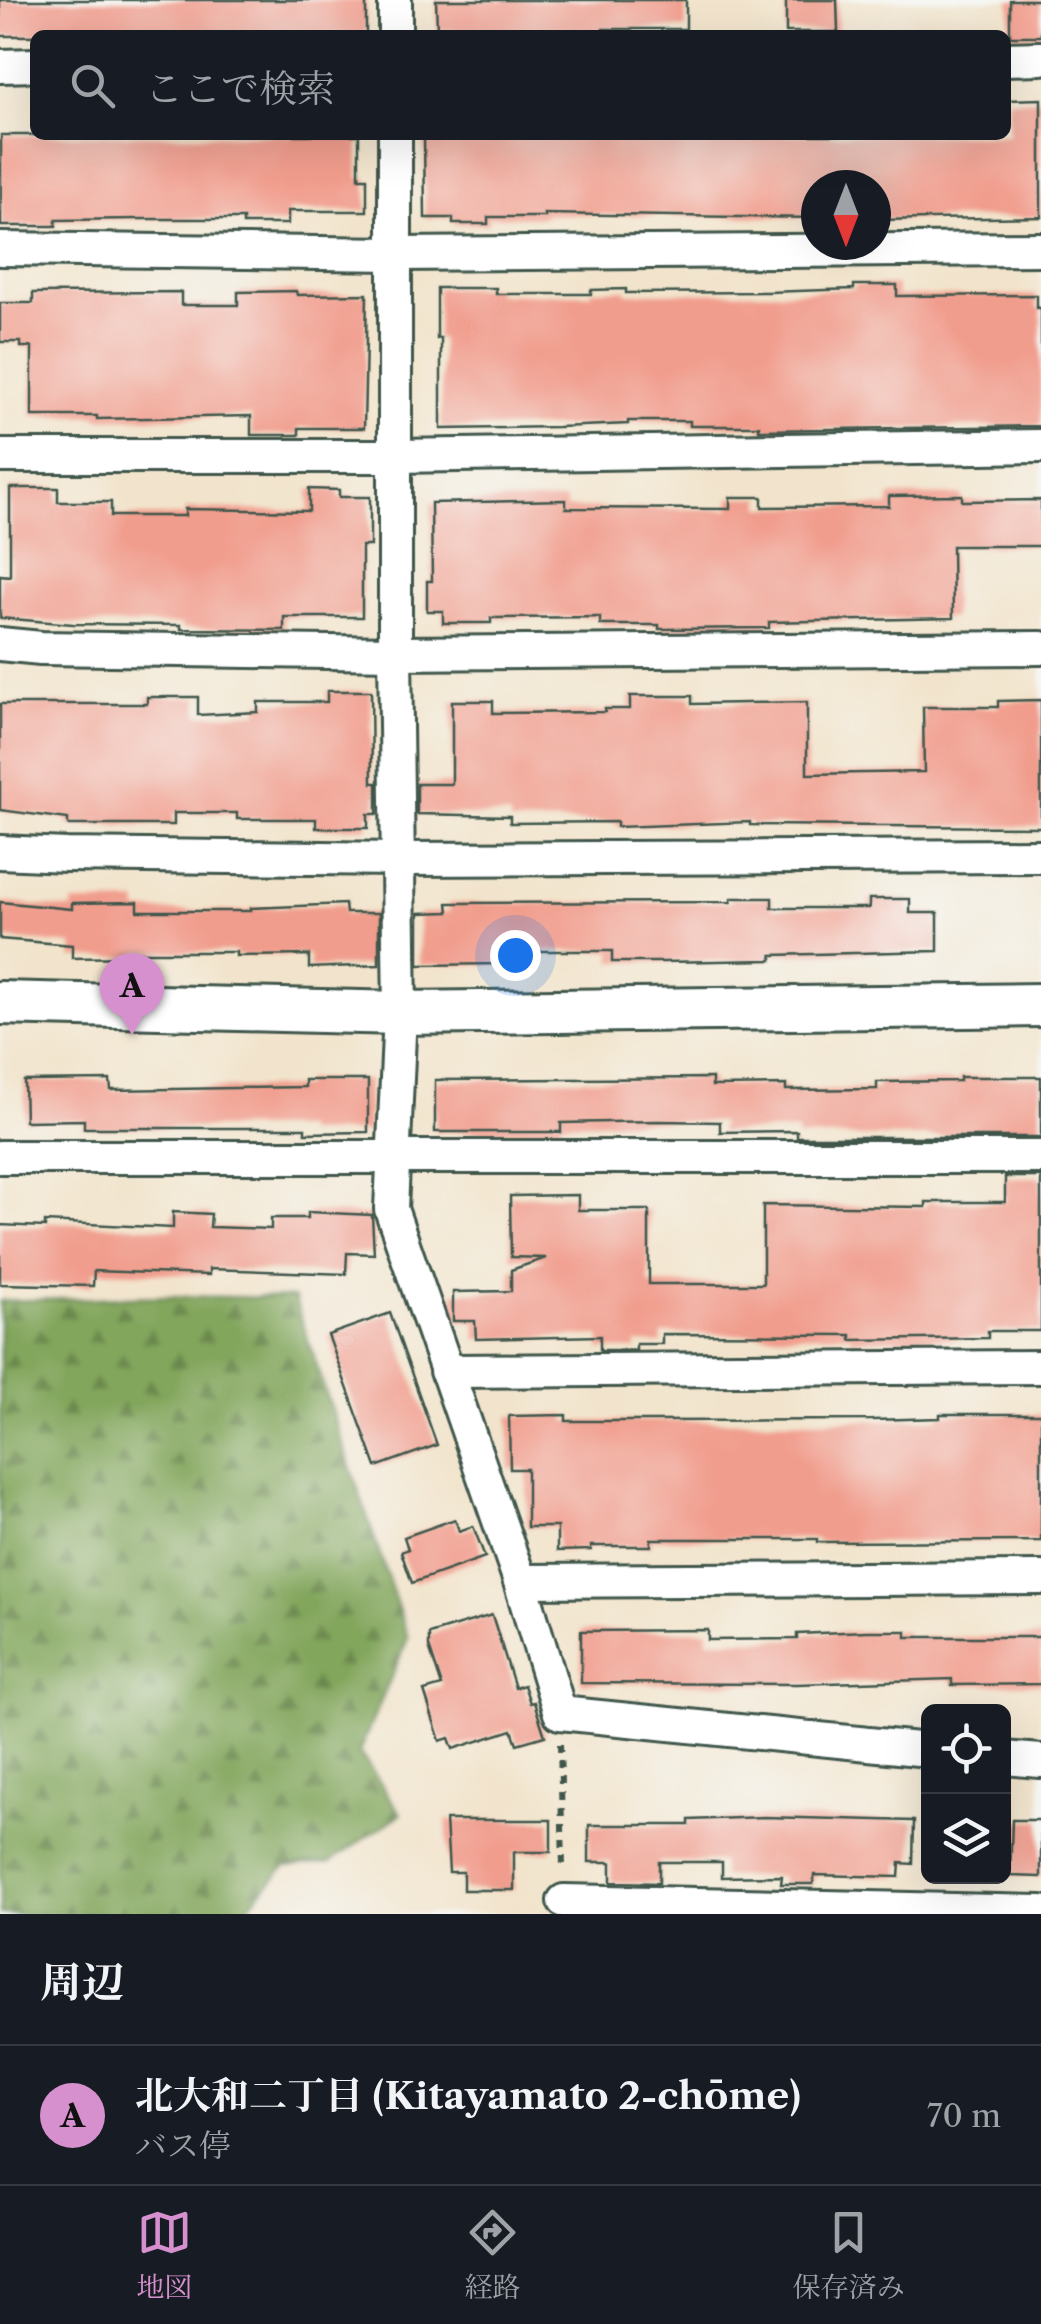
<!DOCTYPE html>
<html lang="ja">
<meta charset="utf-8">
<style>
:root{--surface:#171b24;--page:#20242c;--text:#f1f3f6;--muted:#9ea1a6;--line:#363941;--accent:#d690ce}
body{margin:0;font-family:"Libre Caslon Text","Noto Serif JP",serif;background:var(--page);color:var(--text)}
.controls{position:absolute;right:30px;bottom:30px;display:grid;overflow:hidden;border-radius:15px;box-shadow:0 10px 40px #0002}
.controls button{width:90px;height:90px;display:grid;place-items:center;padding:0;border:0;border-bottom:2px solid var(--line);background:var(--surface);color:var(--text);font:50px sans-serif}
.compass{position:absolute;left:801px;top:170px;width:90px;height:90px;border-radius:50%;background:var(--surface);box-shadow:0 10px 40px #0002;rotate:180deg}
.you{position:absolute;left:515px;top:955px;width:35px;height:35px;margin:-25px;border:8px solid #fff;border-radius:50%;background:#1a73e8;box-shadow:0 0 0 15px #1a73e833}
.badge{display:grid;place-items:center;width:65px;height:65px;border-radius:50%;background:var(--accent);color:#111;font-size:32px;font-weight:700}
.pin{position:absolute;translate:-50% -82px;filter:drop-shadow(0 2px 5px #0008)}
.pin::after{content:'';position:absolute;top:52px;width:35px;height:30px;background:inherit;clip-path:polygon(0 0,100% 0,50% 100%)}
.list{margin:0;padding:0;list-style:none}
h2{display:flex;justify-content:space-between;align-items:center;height:130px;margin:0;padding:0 40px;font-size:42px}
h2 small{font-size:32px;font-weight:400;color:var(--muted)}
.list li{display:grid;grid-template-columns:65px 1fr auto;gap:30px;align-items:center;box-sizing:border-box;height:140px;padding:0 40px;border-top:2px solid var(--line)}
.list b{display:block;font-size:38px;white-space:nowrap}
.list p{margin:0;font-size:32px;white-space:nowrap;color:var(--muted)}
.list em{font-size:32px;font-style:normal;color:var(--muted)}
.icon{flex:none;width:55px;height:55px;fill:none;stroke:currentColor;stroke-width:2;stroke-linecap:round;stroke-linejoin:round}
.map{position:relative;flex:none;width:1041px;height:1914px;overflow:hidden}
.search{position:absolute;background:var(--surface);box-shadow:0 10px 40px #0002;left:30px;right:30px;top:30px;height:110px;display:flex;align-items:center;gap:25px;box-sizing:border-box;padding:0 35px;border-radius:15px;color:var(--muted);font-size:38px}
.sheet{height:270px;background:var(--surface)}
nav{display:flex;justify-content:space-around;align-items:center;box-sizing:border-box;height:140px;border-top:2px solid var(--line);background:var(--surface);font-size:28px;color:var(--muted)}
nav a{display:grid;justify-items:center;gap:5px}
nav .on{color:var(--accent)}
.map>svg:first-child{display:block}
.forest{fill:url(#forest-firs);stroke:#507248;stroke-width:2.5}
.building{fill:#f19d8d}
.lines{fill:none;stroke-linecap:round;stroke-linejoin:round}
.minor-casing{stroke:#3f564b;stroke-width:38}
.tertiary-casing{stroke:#3f564b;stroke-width:48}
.path{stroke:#3f564b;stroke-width:6;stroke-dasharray:8 8;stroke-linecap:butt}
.minor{stroke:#fff;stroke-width:32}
.tertiary{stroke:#fff;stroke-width:42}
</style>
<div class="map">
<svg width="1041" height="1914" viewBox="0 0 1041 1914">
<defs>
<pattern id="forest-firs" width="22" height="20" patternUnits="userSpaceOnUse" patternTransform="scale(2.5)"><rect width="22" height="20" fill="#82a65c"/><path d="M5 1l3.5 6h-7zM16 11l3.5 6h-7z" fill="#6a884d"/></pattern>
</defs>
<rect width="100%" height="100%" fill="#f6f6f2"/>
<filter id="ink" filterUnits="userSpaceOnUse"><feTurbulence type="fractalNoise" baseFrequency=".01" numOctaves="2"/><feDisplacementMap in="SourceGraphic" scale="20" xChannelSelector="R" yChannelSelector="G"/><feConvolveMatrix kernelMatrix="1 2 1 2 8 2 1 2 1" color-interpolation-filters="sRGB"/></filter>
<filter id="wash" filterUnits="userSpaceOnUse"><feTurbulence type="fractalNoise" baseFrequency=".0048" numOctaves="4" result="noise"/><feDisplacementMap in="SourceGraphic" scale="40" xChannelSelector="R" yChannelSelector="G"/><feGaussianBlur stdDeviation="2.25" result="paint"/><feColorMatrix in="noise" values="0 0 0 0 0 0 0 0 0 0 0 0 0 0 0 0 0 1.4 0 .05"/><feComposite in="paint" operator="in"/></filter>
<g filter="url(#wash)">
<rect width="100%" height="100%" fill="#f2e4cc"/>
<path class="forest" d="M166,1296L294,1298L408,1638L359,1752L401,1814L330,1862L286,1866L240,1914H0V1301Z"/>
<g id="blocks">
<g class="building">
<path d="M0,0H366V35L0,36Z"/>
<path d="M436,0H686V29H603V34L437,30Z"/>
<path d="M786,0H837L838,32H786Z"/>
<rect x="1010" y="0" width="31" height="36"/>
<path d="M1041,99V217L876,220V185H816V218L544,214L545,217H488V224H453V218H425L424,135H1008V100Z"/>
<path d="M1,135H359V178H367V211H288V224H243V219H138L56,220V226H1Z"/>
<path d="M854,285H897V296L1037,295V308H1041V426L759,430V426H690V421H628V424L558,427L441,429V338L437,339V288H496V294H591V290L626,289V293L768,292L854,289Z"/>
<path d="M296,291L297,295L367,294L364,428H299V435H251V416L97,419V416H32V347H21V342H0V303H33V293L181,292V305H238V292Z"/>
<path d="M10,488H58V502H111V516H185V509L309,511V489L339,490V497H370V546H362V617H284V630L181,629V625L73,624L0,618V575L10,576Z"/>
<path d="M962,495V501L1041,500V546H952L953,618L769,622V628L659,629V625H600V617L491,618V623H443V611H427V581H432L431,503L566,500V508L730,509V497H762V507L889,506V496Z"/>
<path d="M327,691H371L372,783H377V814H368V828H316V819H237V813H174V825H68V819L0,810V704H147V697H198V715L258,712V702H327Z"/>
<path d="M630,696H692V704L807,702V774L924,772L923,707H998V701L1041,700V827L750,825V822L617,827V822L510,823V816L417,814V784H452V701H493V713L605,712V709H630Z"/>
<path d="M731,898H772V908H869V899H910V913H938V951L772,955V960L662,962H612V951H504V964L419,965V913L449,912L448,903L731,902Z"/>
<path d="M0,902L72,909V903L138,902V911H251V908L345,904L346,913H379V965L309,968V955L236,956V952H138L139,957L72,958V945L0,939Z"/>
<path d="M960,1077H1041V1137H797V1131L720,1132V1122L658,1121L561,1123V1132H435V1080L712,1078V1086L786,1085V1090L877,1089V1082L960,1081Z"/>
<path d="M110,1080L111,1090L305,1087V1080H368V1132L305,1133V1128H84V1120L25,1121L24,1081Z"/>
<path d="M1005,1177H1041V1331H988V1338L851,1340V1335L662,1334V1344H636V1350H600V1336L476,1339L475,1321H453V1292L511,1291V1270L546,1258L511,1257L510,1196L578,1195V1210H649V1284H763V1205L926,1207V1202H1005Z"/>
<path d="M173,1212L211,1214L210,1227L271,1229V1218H308V1212L372,1215L374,1254L347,1253L346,1274L209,1269V1275L94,1271L93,1286L0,1284V1225L45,1227V1222L173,1228Z"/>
<path d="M390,1313L437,1445L376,1467L328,1335Z"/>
<path d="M940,1414H1041V1541L817,1542V1539H651V1546H591V1550L557,1551V1527H527V1469H510L509,1416L566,1415V1421H653L872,1420L940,1418Z"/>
<path d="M455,1519L459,1531L473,1526L485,1557L412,1583L401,1552L408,1549L404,1537Z"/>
<path d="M492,1615L515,1688L524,1685L530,1703L534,1702L545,1736L517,1744L512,1730L453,1749L449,1738L440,1741L424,1691L442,1686L429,1647V1634Z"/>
<path d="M708,1630V1640L797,1639V1634L867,1631H906V1637H1041V1684L952,1685V1679L797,1684L581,1683V1631Z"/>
<path d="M764,1817L914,1821L913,1864L900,1863L899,1877L814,1875L813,1884H781L782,1876L722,1877V1862H659V1883L611,1882V1862H589V1825H689V1820Z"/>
<path d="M446,1820H551V1852H514V1890H463V1872H449Z"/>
<path d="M1012,1820H1041V1877L1010,1876Z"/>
</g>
</g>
</g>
<g filter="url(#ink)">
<use href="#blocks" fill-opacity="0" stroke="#3f564b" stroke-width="2.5"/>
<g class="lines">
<g class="minor-casing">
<g id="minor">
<path d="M395,0V35"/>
<path d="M1006,59L1041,58"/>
<path d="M0,66L35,65"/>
<path d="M395,135V653L400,1013L391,1209L520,1581L560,1713L928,1750"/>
<path d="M0,249L396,254L1041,249"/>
<path d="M0,456H396L1041,446"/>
<path d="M0,644L41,648L395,653L1041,648"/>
<path d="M0,852L66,855L399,859L1041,856"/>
<path d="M0,1157H1041"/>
<path d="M446,1371L1041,1367"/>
<path d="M520,1581L1041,1578"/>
<path d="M1004,1758L1041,1761"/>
<path d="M564,1901L1041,1912"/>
</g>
</g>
<g class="tertiary-casing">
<path id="tertiary" d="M0,1003L400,1013L1041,1005"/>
</g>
<path class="path" d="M560,1744L563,1867"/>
<use href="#minor" class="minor"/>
<use href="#tertiary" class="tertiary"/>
</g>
</g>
</svg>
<div class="controls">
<button><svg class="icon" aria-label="locate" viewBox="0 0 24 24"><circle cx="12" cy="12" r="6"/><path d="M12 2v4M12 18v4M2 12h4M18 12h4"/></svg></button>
<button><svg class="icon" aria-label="layers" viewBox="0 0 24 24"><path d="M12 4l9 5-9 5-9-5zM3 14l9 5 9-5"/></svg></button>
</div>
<svg class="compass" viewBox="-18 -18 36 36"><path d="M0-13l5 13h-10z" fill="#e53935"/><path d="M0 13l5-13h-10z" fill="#9ea1a6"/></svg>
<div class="you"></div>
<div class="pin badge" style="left:132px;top:1035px">A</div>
<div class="search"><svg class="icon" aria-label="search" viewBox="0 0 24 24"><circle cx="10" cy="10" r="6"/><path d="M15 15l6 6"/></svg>ここで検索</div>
</div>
<section class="sheet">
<h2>周辺<small></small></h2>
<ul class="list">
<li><span class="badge">A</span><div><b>北大和二丁目 (Kitayamato 2-chōme)</b><p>バス停</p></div><em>70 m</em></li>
</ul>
</section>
<nav>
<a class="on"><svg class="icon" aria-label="map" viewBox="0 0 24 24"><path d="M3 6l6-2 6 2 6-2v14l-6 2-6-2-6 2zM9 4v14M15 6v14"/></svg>地図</a>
<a><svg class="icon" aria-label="directions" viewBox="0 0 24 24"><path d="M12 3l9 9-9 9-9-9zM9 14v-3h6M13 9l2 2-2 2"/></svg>経路</a>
<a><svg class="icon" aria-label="saved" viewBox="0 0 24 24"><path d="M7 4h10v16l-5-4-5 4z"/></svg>保存済み</a>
</nav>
